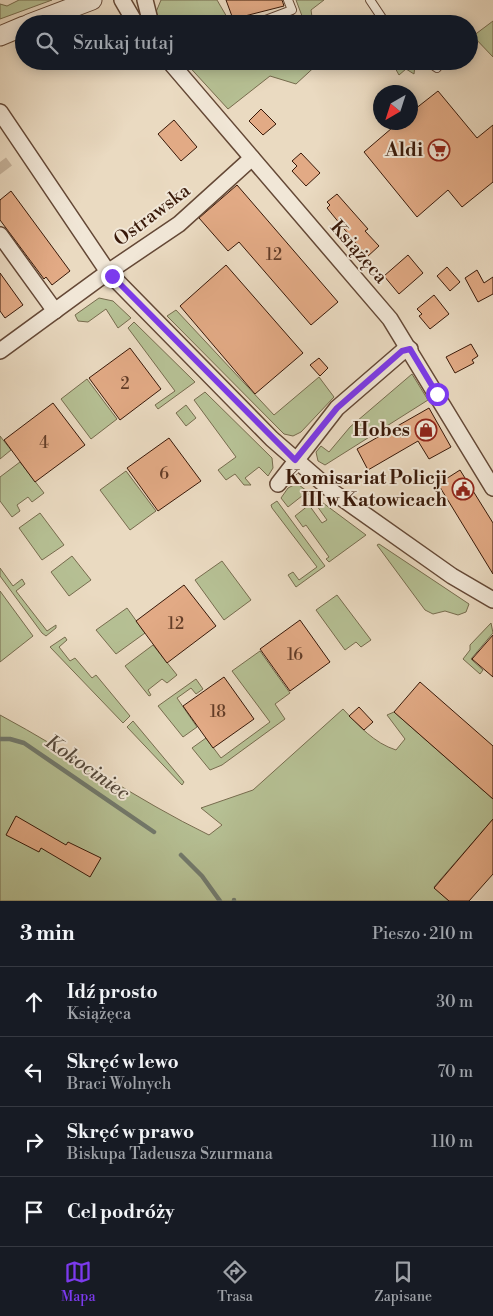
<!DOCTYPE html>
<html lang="pl">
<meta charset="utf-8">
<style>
:root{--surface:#171b24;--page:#242831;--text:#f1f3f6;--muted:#9ea1a6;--line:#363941;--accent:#7c3aed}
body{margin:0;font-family:"Libre Bodoni",serif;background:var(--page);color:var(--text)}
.compass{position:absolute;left:373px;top:85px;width:45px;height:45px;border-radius:50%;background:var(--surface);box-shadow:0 2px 12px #0003;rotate:219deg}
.stop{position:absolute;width:15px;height:15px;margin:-11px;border:4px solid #7c3aed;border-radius:50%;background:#fff}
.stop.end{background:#7c3aed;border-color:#fff;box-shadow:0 1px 5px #0008}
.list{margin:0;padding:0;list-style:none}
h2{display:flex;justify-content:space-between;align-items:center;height:65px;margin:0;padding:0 20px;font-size:21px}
h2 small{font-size:16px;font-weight:400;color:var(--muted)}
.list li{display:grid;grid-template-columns:32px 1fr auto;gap:15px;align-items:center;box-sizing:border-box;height:70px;padding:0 20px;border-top:1px solid var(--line)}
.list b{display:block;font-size:19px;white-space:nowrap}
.list p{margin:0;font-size:16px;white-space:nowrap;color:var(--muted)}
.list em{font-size:16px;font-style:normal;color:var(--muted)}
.icon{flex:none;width:28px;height:28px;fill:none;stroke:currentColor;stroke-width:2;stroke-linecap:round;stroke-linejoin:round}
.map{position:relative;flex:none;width:493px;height:901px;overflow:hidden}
.search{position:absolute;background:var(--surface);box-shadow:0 2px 12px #0003;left:15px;right:15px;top:15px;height:55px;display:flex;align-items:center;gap:12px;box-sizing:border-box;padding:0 18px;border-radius:28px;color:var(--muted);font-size:19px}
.sheet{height:345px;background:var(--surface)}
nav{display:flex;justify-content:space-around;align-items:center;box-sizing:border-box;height:70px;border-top:1px solid var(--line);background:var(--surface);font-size:14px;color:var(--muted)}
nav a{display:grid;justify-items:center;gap:2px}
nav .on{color:var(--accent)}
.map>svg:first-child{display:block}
.green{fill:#b6c094;stroke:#776c4e}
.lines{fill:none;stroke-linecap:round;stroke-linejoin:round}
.stream{stroke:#727a6d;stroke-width:4.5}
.building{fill:#e2aa85;stroke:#381808}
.minor-tunnel{stroke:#c6b39c;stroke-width:15;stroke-dasharray:15 8;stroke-linecap:butt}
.service-casing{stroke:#644836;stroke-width:10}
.minor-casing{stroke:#644836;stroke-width:18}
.tertiary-casing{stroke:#644836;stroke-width:21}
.service{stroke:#f1e7d7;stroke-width:8}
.minor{stroke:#f1e7d7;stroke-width:15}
.tertiary{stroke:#f1e7d7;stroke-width:19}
.route{stroke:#7c3aed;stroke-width:6}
.labels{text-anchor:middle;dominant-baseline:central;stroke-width:4;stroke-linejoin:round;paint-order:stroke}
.number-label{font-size:16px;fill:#623c27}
.poi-label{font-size:19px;font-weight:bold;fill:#381808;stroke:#f1e7d7;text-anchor:end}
.street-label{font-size:19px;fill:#381808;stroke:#f1e7d7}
.water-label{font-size:20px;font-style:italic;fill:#55493b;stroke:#f1e7d7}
</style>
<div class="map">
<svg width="493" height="901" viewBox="0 0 493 901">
<rect width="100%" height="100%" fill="#eadac1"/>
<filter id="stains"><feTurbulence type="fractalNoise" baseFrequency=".004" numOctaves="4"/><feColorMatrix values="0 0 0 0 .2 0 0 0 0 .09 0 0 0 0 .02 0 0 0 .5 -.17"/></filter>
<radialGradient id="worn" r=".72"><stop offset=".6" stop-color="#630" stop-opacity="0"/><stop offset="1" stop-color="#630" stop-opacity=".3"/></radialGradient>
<g class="green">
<path d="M19,0H52L0,19V4L7,6Z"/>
<path d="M161,0H217L231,24H159L156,12Z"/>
<path d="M296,0H324L311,10L313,24H305Z"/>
<path d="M493,21V57L473,36Z"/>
<path d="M184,61H253L256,66V64L266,61H321L296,84L270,76L228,109Z"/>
<path d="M402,63L415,65L414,74L406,69L399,75L394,66Z"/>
<path d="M99,298L113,301L131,318L118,328L106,309L88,322L78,321L75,315Z"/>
<path d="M176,310L274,415L319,377L334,397L301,432L293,436L284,434L167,316Z"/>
<path d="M134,322L195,382L158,409L155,405L175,391L128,328Z"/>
<path d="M412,374L428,400L325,465L318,461L316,452L321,446L329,452L350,427Z"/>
<path d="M87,379L117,419L91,439L61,399Z"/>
<path d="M205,392L272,458L273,468L268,476L259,467L245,478L251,485H244L235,474L226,480L218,470L236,457L194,400Z"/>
<path d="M186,405L196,418L186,426L176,413Z"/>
<path d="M0,436L11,450L0,459Z"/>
<path d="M20,462L44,493L32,502L28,497L17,505L20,511L12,517L0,501V477Z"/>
<path d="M126,471L156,511L130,530L100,490Z"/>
<path d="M294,485H299L366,535L329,562L326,559L329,557L306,525L303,527L295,516L309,505L322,523L327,520L307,492L288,507L281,498L288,488Z"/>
<path d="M277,501L325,566L296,587L288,575L293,572L299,580L317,567L272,508L271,505Z"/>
<path d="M40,513L64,545L42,560L19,528Z"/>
<path d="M379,544L469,604L466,612L458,615L445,611L433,614L425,610L377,545Z"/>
<path d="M72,556L91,580L69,596L51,572Z"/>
<path d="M222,561L251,600L224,620L195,580Z"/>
<path d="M0,568L13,586L22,579L25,584L16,591L47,631L56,625V628L46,636L42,633L0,576Z"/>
<path d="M0,591L33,636L0,662Z"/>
<path d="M337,595L371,640L361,647L356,642L345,650L316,610Z"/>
<path d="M127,608L145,633L116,654L96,630Z"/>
<path d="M491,623L493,633L471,659L483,670L480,674L463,659L470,650V645Z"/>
<path d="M65,637L67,640L59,647L70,661L75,658L92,678L96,675L130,716L123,723L50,647Z"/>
<path d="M153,645L177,675L167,683L162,679L148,690L151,695L149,696L125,666Z"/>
<path d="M260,651L290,693L275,704L285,719L222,765L210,770L192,748L206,738L221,758L270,722L232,671Z"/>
<path d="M196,679L203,689L196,694L191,688L177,698L197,727L183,737L158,706Z"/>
<path d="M343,709C359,726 374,743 396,750L405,739L387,715L394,712L493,799V819L434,887L449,901H0V715C71,753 137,800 209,835L222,825L201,808L253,790Z"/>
<path d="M133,721L184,782L182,785L127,727Z"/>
</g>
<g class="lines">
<g class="stream">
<path d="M0,739H10L24,743L154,832"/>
<path d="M181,855L202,876L220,901"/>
<path d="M234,901V900"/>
</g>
</g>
<g class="building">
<path d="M226,0H282L284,6L233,19Z"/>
<path d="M438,91L477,138L493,125V182L462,207L448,190L417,217L364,152L399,122H410V113Z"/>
<path d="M261,109L276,124L263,135L249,121Z"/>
<path d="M174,120L197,147L181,161L158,134Z"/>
<path d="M301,153L320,173L306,186L292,171L297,166L292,161Z"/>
<path d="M237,185L338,302L311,325L239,242L228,251L199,218Z"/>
<path d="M11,191L70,271L52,285L46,277L44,279L0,220V200Z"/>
<path d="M337,194L368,229L365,231L379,246L367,257L327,208L330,205L327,202Z"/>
<path d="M408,255L423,273L399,294L384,276Z"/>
<path d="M226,265L303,353L255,394L180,306Z"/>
<path d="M447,267L460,282L450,291L437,276Z"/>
<path d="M477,270L484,283L493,277V294L478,302L465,278Z"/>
<path d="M0,273L23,305L5,318L0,311Z"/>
<path d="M434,295L449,314L430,329L419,316L422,314L417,309Z"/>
<path d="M471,344L478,356L472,360L474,363L455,373L446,357Z"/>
<path d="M130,348L161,389L120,420L89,378Z"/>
<path d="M319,358L328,368L320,376L310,365Z"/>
<path d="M53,403L85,445L35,482L4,440Z"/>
<path d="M429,408L451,447L429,459L418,441L368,470L357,449Z"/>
<path d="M169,438L201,481L158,511L127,468Z"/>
<path d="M460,470L493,523V574L438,484Z"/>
<path d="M184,585L216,626L167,663L136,621Z"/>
<path d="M300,620L330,662L290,691L260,649Z"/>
<path d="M493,635V677L472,659Z"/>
<path d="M224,677L254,719L213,748L183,706Z"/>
<path d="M420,682L493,746V799L394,712Z"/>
<path d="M359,707L373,722L364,730L349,716Z"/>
<path d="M16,816L66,845L68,842L101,858L90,877L41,848L39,852L6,835Z"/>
<path d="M493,819V874L469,901H449L434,888Z"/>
</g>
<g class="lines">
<path class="minor-tunnel" d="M0,162L6,170"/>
<g class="service-casing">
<g id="service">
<path d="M370,0L386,24"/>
<path d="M255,24L292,10L288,0"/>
<path d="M427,61L437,68"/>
</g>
</g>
<g class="minor-casing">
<g id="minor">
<path d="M122,0L136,24"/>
<path d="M145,0L151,24"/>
<path d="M169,61L390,319L493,488"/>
<path d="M0,112L108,272L272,439L333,492L452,576L493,600"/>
<path d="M0,235L55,311"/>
<path d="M0,351L108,272L179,224L252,158"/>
<path d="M278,484L337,408L403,351L410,349"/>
</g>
</g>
<g class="tertiary-casing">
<g id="tertiary">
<path d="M29,24L92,0"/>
<path d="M0,36L24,26"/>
</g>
</g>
<use href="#service" class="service"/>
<use href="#minor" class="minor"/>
<use href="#tertiary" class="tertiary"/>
</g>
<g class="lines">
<path class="route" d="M112,276L295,460L337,408L402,351L410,349L437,394"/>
</g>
<defs>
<g id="supermarket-ring" transform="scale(1.125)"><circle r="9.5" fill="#f1e7d7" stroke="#8f2418" stroke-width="1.5"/><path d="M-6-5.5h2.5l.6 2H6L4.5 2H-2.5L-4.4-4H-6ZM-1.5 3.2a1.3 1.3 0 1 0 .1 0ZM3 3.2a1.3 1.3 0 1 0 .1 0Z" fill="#8f2418"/></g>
<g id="shop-ring" transform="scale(1.125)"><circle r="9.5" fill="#f1e7d7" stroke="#8f2418" stroke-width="1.5"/><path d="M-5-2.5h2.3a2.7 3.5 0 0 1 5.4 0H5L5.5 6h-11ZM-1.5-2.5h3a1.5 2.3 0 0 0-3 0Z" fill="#8f2418"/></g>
<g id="civic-ring" transform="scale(1.125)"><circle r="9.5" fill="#f1e7d7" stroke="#8f2418" stroke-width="1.5"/><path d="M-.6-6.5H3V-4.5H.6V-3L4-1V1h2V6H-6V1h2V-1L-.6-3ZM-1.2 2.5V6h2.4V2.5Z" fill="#8f2418"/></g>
</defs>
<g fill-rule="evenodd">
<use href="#supermarket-ring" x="439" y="150"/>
<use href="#shop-ring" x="426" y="430"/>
<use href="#civic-ring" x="463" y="489"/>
</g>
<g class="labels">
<g class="number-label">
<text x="274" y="255">12</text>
<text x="125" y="384">2</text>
<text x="44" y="443">4</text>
<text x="164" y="474">6</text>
<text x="176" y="624">12</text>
<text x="295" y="655">16</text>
<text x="218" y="712">18</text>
</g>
<g class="poi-label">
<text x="423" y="150">Aldi</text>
<text x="410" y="430">Hobes</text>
<text x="447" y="478">Komisariat Policji<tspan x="447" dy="22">III w Katowicach</tspan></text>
</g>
<g class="street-label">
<text transform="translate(152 215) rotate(-37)">Ostrawska</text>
<text transform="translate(359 252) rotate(49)">Książęca</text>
</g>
<g class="water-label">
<text transform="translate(87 768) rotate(35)">Kokociniec</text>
</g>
</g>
<rect width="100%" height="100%" filter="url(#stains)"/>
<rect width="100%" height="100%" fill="url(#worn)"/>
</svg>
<svg class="compass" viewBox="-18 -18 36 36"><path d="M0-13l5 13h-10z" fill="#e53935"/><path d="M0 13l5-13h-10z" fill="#9ea1a6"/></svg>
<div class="stop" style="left:437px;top:394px"></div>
<div class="stop end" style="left:112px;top:276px"></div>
<div class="search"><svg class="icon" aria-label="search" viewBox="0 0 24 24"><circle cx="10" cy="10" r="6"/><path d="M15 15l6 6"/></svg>Szukaj tutaj</div>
</div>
<section class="sheet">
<h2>3 min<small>Pieszo · 210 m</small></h2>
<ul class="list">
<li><svg class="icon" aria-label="ahead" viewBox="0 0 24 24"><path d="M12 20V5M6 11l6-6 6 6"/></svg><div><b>Idź prosto</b><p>Książęca</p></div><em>30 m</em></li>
<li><svg class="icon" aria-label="left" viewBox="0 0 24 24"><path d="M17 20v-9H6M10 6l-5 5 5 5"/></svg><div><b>Skręć w lewo</b><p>Braci Wolnych</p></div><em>70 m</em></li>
<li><svg class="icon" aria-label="right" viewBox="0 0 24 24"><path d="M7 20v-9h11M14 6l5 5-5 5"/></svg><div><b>Skręć w prawo</b><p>Biskupa Tadeusza Szurmana</p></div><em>110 m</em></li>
<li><svg class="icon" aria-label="arrive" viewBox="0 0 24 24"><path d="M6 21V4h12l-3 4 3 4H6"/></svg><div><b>Cel podróży</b></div></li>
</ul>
</section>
<nav>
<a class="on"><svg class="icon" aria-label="map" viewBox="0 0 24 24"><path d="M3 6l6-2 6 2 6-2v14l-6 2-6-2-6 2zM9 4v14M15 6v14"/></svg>Mapa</a>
<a><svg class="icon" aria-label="directions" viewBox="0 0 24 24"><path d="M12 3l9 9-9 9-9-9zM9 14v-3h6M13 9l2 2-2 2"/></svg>Trasa</a>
<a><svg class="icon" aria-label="saved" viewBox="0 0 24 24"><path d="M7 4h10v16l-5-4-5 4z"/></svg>Zapisane</a>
</nav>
